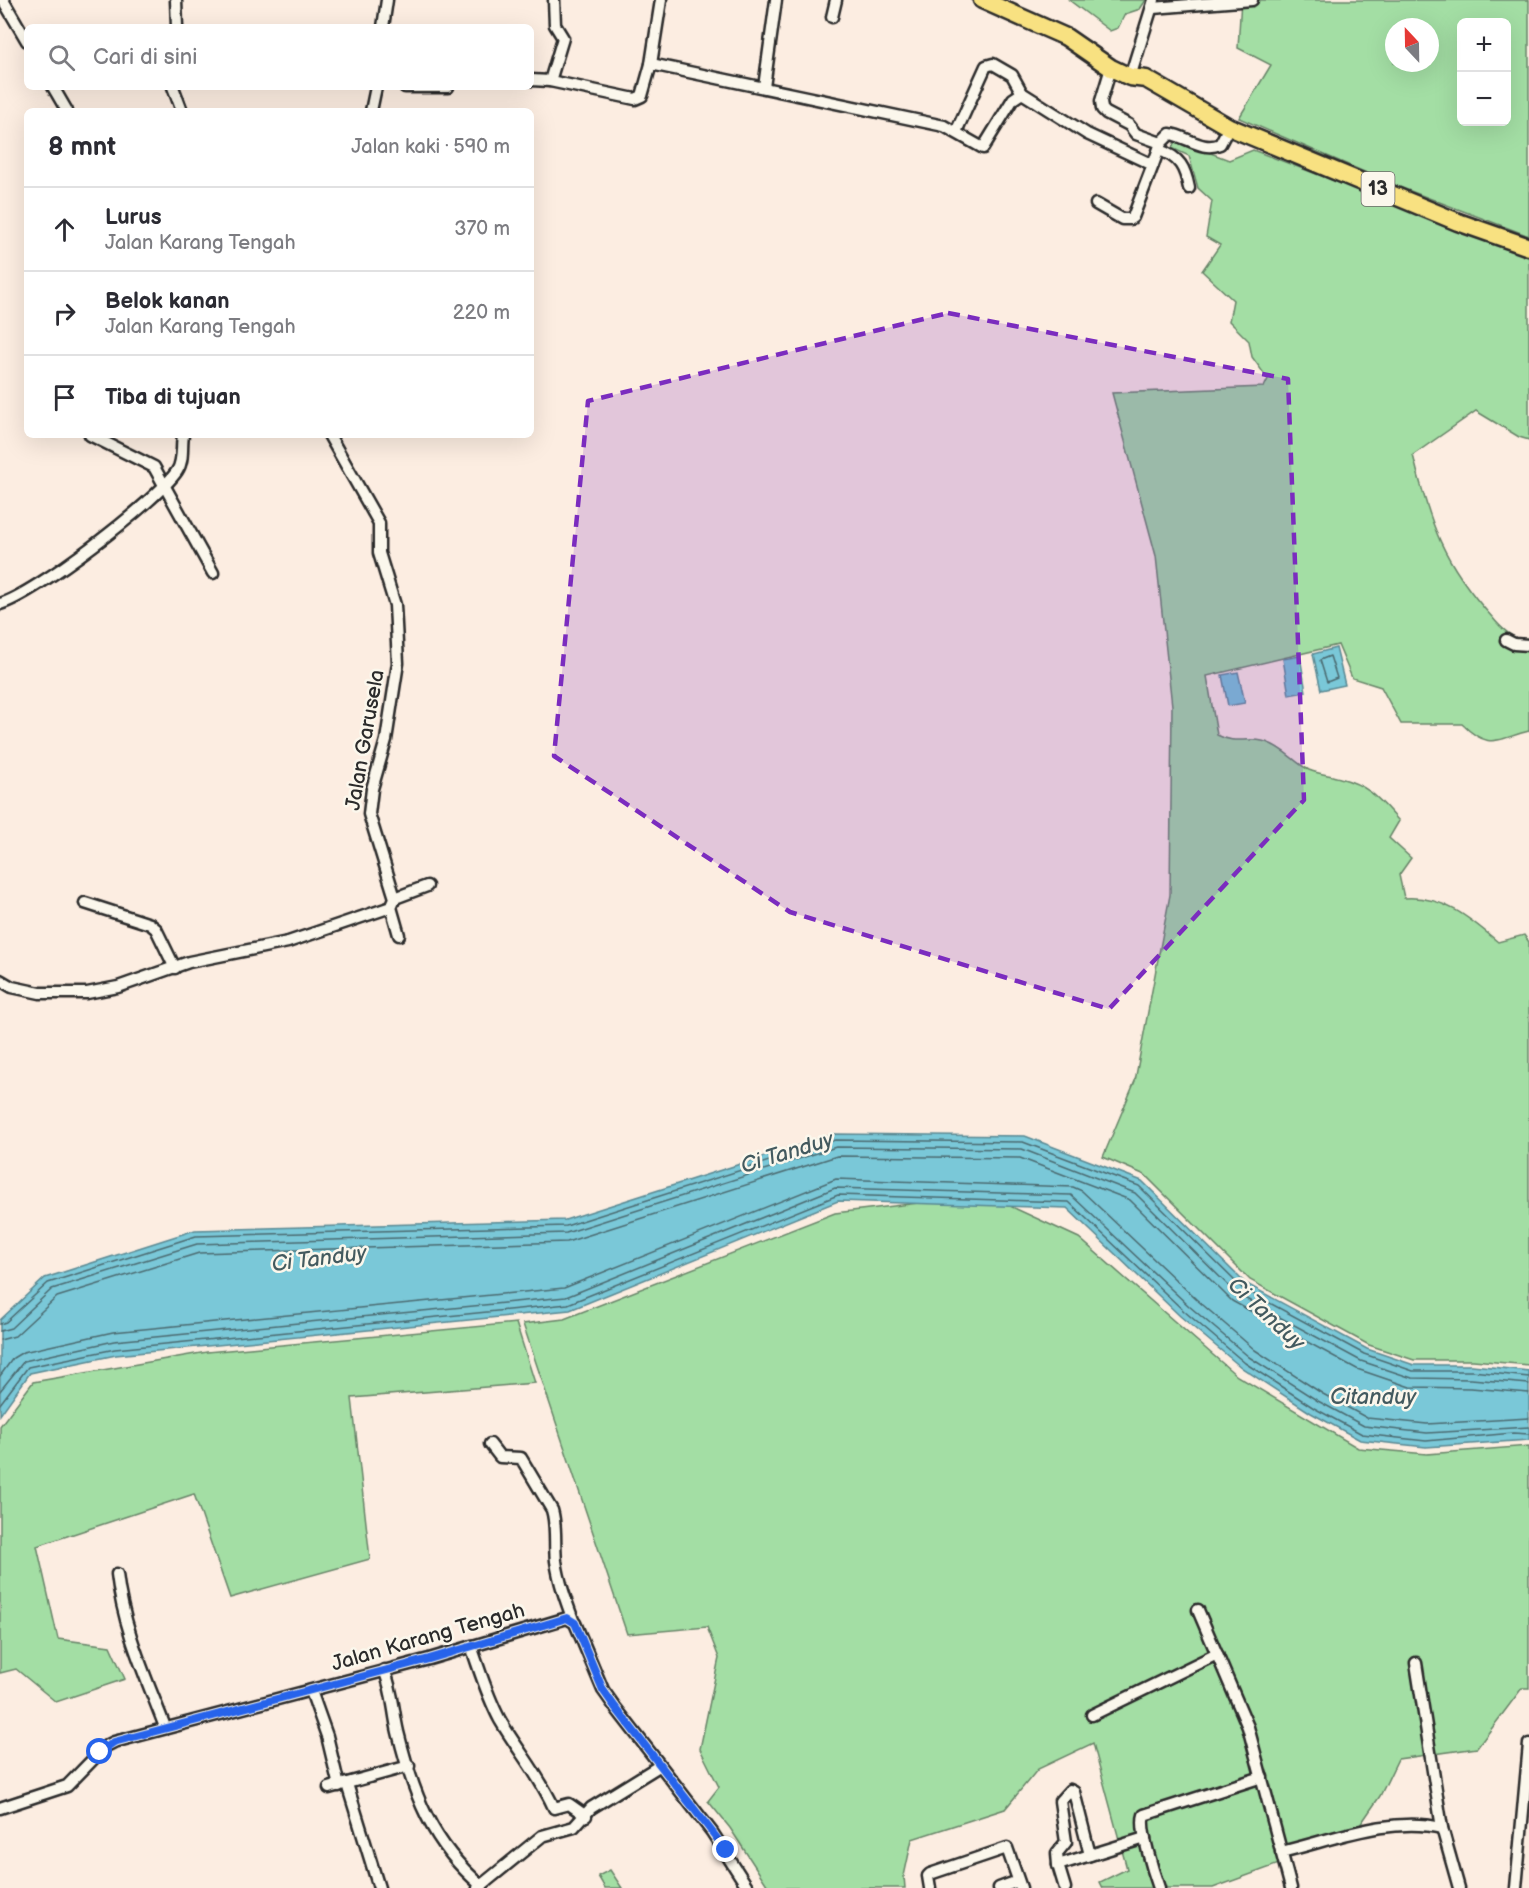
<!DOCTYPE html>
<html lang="id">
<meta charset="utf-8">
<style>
:root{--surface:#fff;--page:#f7f7f7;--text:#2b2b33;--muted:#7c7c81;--line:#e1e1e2}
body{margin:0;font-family:"Balsamiq Sans",sans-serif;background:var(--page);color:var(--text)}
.controls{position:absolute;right:18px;top:18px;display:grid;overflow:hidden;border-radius:9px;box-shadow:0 6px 24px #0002}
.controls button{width:54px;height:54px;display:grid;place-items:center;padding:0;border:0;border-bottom:2px solid var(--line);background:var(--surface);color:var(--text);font:30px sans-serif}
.compass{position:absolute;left:1385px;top:18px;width:54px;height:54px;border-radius:50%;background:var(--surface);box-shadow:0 6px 24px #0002;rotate:338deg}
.stop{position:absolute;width:18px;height:18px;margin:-14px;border:4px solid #2563eb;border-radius:50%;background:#fff}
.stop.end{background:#2563eb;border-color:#fff;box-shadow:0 2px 6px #0008}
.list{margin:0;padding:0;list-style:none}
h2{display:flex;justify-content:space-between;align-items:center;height:78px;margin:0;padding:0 24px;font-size:26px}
h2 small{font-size:20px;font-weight:400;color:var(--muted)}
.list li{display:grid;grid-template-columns:39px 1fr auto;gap:18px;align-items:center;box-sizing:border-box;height:84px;padding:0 24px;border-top:2px solid var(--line)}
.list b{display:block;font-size:22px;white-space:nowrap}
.list p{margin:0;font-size:20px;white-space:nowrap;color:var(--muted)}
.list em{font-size:20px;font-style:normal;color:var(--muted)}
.icon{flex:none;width:33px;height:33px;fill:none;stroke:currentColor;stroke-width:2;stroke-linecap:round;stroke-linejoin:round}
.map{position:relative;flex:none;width:1529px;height:1888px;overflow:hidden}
.search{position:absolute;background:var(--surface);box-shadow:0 6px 24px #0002;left:24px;top:24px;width:510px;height:66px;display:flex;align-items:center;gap:15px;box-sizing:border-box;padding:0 21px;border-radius:9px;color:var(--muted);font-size:22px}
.panel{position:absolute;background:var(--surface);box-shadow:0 6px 24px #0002;left:24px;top:108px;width:510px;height:330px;border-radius:9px}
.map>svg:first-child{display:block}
.green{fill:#a3dea4;stroke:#678468;stroke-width:1.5;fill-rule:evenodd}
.water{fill:#7ac8d8;stroke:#5a8993;stroke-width:1.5}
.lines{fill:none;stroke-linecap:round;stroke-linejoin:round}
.shore{stroke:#4b6a70;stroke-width:1.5}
.minor-casing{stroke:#2b2b2b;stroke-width:15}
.trunk-casing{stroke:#2b2b2b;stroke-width:21}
.minor{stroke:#fbf7ec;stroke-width:10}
.trunk{stroke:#f8e181;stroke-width:16}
.route{stroke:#2563eb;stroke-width:8}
.marked{fill:#7b2cbf;fill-opacity:0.2;stroke:#7b2cbf;stroke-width:4.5;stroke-dasharray:12 8;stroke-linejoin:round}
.labels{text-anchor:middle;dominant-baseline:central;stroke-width:5;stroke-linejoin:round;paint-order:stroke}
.shield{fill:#fbf7ec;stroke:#696865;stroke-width:1.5}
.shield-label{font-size:20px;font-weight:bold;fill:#2b2b2b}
.street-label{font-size:21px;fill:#2b2b2b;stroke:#fbf7ec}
.water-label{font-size:22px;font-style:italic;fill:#435a5f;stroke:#fbf7ec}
</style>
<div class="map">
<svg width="1529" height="1888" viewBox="0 0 1529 1888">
<rect width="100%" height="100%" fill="#fcede1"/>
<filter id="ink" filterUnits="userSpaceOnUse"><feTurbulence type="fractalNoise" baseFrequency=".0167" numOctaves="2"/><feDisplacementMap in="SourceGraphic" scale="12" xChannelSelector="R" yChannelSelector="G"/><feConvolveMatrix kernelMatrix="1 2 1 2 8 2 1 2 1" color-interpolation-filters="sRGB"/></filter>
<g filter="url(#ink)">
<g class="green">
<path d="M1069,0H1146L1140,9L1125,14L1118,28L1110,31Z"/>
<path d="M1241,0H1529V236L1397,186L1239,118L1271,65L1238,48ZM1462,22H1506V122H1462ZM1394,27H1430V63H1394Z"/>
<path d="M1176,140L1229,160L1253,150L1529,255V440L1519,437L1476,411L1413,455C1430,524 1443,563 1492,617C1500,627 1515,642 1529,641V731C1497,739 1489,751 1462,724H1401L1381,687L1352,678L1338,645L1207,676L1217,735C1237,745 1246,736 1266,742C1284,748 1294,762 1309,770C1319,774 1330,775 1340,778C1370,786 1379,799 1399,821L1389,838L1411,858L1399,875L1404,898C1443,895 1470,918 1498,942L1524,935L1529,942V1365L1473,1360H1414L1369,1345L1250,1280L1145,1175L1103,1157L1135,1081L1170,895L1172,706L1156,556L1112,393L1264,387L1268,379L1252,357L1249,341L1229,321L1233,300L1202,271L1220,245L1206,237L1212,201L1198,188L1189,156L1172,148Z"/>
<path d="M986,1195L1079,1238L1237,1376L1358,1448L1427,1454L1529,1446V1688H1522L1477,1748L1398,1759L1380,1796L1358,1828L1291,1844L1279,1864L1213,1888H1103L1100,1882L1127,1869L1093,1743L1038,1769L1005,1809L912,1839L904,1876L905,1888H769L730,1828L708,1801L719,1787L700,1749L719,1658L707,1627L627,1634L523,1324L564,1319L835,1213Z"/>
<path d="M516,1323L535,1383L352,1398L370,1559L230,1598L194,1494L37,1546L58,1639L110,1646L125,1679L56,1702L16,1669L0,1673V1426L33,1382L207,1352Z"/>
<path d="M610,1870L622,1888H605L598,1876Z"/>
</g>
<g class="water">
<path d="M1336,648L1345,685L1321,690L1313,654Z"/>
<path d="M1300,656L1306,692L1289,695L1283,659Z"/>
<path d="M1238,672L1245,703L1228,706L1222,675Z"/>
<path d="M834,1134L1025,1136L1142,1181L1245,1283L1367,1349L1414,1365H1472L1529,1371V1440L1426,1447L1360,1440L1311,1413L1242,1368L1180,1316L1067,1208L838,1201L570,1310L116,1355L30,1373L0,1415V1320L45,1278L195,1230L565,1220Z"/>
</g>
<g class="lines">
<g class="shore">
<path d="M1330,656L1337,678L1327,682L1320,660Z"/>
<path d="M0,1324L6,1322L48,1283L196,1236L566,1226L835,1140L1023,1142L1139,1186L1242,1288L1364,1354L1413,1371H1472L1529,1377"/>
<path d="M0,1331L11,1328L52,1289L197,1244L566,1233L836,1147L1022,1149L1135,1193L1237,1294L1361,1361L1412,1378L1471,1379L1529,1384"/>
<path d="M0,1340L15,1336L57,1297L199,1253L567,1242L837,1156L1020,1158L1130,1200L1232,1301L1357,1369L1410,1387L1471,1388L1529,1393"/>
<path d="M0,1376L13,1358L23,1352L113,1332L564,1288L836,1179L1073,1187L1082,1191L1196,1299L1255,1350L1323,1394L1367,1418L1427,1424L1529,1418"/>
<path d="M0,1391L24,1361L114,1341L566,1297L835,1188L1071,1195L1189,1306L1249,1357L1318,1401L1364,1426L1427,1433L1529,1427"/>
<path d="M0,1404L28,1367L115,1349L568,1304L838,1195L1069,1202L1184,1311L1245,1363L1314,1408L1362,1434L1426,1441L1513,1433L1529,1434"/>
</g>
<g class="minor-casing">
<g id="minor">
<path d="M3,0L27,41"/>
<path d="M176,0L177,27"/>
<path d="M1153,8L1252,0"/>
<path d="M832,17L836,0"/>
<path d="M383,27L387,0"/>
<path d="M651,64L661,0"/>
<path d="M1111,68L1101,101L1102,109L1106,113L1129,125L1136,134L1161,143"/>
<path d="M1130,77L1154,0"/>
<path d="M531,80L550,81L635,99L642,96L651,64L944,126L983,148L1013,99L1022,93L1087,134L1153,165L1161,143L1170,134C1187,136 1202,152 1220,144L1229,127"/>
<path d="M550,81L563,38L555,25L554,0"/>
<path d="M53,87L67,111"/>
<path d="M173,87L182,111"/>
<path d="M405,87H448"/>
<path d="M764,87L776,0"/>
<path d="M371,111L376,87"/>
<path d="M956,132L986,66L993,64L1012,75L1022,93"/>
<path d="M1159,150C1180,157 1185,168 1189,188"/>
<path d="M1096,204L1122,219H1130L1133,217L1153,165"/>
<path d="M90,435L154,467L213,573"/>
<path d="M0,604C35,594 156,502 177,471C184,461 181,447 183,435"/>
<path d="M1506,640L1514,644L1529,645"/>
<path d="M395,898L427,886"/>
<path d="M85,903L150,924L156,929L175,968"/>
<path d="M391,907L399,935"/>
<path d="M0,980L12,987L40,993H87L118,987L189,962L288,942L391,907L395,898L369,814L372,789L386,740L398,663L395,605L379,553V523L329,435"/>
<path d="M490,1444L500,1457L521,1458L552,1510C557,1526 554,1544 556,1561C559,1582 566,1601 573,1620"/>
<path d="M117,1574C123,1628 146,1677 165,1727"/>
<path d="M1198,1610L1248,1727L1291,1888"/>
<path d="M471,1646C480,1671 487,1696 500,1720C518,1751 540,1776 554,1808L569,1804L586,1816"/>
<path d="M1416,1663L1442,1828"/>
<path d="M384,1670C393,1690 393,1711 398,1732C413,1794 432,1844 482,1886"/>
<path d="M311,1691L327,1736L339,1786"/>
<path d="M1092,1715L1217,1654"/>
<path d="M347,1784L379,1888"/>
<path d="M329,1788L409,1766"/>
<path d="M0,1808L67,1786L106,1746L114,1742L429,1659L567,1618L575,1623L603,1690L615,1707L712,1832L748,1888"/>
<path d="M1281,1852C1332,1840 1389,1816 1442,1828L1459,1888"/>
<path d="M1058,1865L1057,1853L1066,1842L1060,1801L1070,1790L1074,1792L1090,1855"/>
<path d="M478,1888L542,1836L574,1827L591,1808L659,1766"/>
<path d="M930,1888L928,1876L930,1874L1007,1848L1021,1888"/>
<path d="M999,1888L1018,1881"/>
<path d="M1065,1888L1058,1865L1145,1838"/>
<path d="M1159,1888C1154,1874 1139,1828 1144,1815L1262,1777"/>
<path d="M1516,1888L1529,1744"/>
</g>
</g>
<g class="trunk-casing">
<path id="trunk" d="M982,0L1066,37L1111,68L1130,77L1146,79L1229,127L1458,222L1529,247"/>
</g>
<use href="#minor" class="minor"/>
<use href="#trunk" class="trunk"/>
</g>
</g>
<g class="lines" filter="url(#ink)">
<path class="route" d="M100,1752L114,1742L429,1659L567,1618L575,1623L603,1690L615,1707L726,1850"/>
</g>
<path class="marked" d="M948,313L1288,379L1304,800L1109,1009L790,912L554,756L588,401Z"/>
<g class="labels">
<rect class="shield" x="1361.5" y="172" width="33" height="34" rx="4.5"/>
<g class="shield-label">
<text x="1378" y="189">13</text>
</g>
<g class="street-label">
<text transform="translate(365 740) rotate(-80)">Jalan Garusela</text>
<text transform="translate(428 1637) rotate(-16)">Jalan Karang Tengah</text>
</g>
<g class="water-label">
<text transform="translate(787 1153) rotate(-17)">Ci Tanduy</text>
<text transform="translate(319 1259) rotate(-7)">Ci Tanduy</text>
<text transform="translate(1266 1314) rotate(43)">Ci Tanduy</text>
<text x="1373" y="1397">Citanduy</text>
</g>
</g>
</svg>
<div class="controls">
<button>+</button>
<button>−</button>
</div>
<svg class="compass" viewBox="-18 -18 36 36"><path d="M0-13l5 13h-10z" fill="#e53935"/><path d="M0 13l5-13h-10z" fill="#7c7c81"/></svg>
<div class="stop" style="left:100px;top:1752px"></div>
<div class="stop end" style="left:726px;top:1850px"></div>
<div class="search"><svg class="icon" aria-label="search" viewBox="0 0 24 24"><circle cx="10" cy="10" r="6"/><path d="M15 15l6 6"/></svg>Cari di sini</div>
<section class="panel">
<h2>8 mnt<small>Jalan kaki · 590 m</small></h2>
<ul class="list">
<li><svg class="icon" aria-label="ahead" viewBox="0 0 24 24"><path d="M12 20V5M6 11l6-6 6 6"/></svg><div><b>Lurus</b><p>Jalan Karang Tengah</p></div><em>370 m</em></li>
<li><svg class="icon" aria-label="right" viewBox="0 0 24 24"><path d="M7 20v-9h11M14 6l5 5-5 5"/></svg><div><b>Belok kanan</b><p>Jalan Karang Tengah</p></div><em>220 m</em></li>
<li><svg class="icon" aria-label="arrive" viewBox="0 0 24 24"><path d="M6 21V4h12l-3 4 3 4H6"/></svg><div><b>Tiba di tujuan</b></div></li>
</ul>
</section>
</div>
